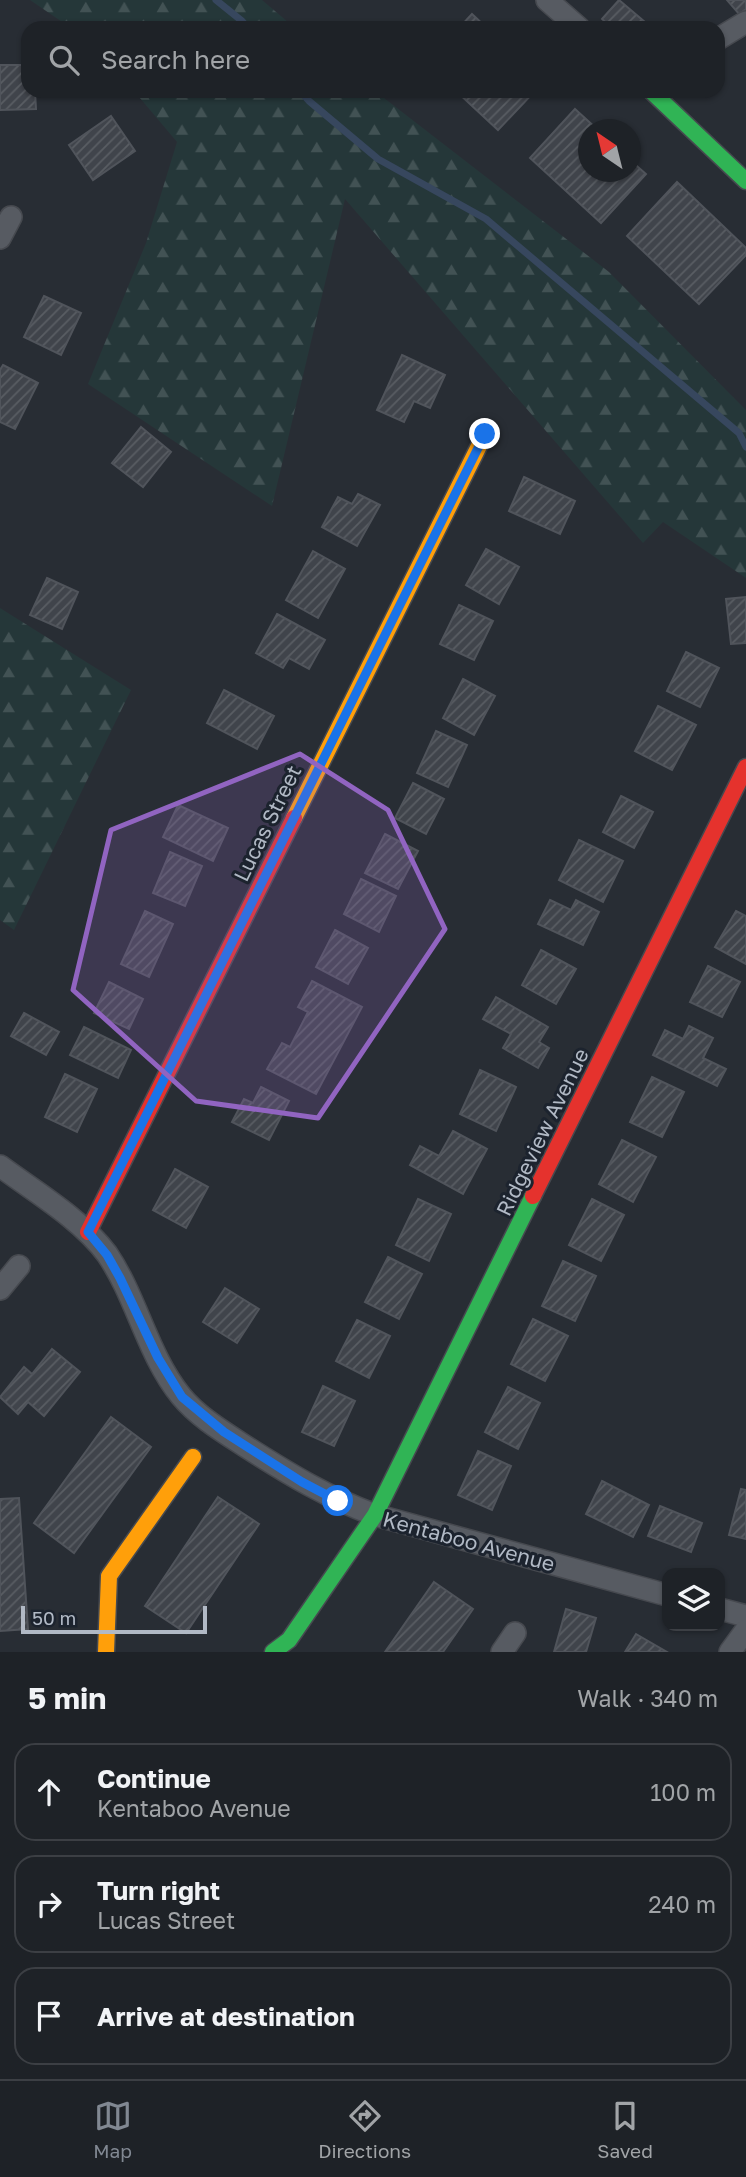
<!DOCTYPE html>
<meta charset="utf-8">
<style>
:root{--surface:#1e2227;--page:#262a2f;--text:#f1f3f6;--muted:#a1a4a7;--line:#3c3f44;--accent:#818892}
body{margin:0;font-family:"Golos Text",sans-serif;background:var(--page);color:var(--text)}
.controls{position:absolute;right:21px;bottom:21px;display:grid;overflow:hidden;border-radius:14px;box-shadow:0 2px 5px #0004}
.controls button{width:63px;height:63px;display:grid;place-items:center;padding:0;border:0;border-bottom:2px solid var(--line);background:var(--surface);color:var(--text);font:35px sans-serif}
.compass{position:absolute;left:578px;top:119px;width:63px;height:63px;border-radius:50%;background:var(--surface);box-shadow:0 2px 5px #0004;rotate:325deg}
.scale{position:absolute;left:21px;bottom:18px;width:186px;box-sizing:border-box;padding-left:7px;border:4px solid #b1b9c5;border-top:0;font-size:19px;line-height:24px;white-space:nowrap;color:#b1b9c5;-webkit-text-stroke:5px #1c232e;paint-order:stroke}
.stop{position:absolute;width:21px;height:21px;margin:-16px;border:5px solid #1a73e8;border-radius:50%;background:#fff}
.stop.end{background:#1a73e8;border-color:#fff;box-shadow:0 2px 7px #0008}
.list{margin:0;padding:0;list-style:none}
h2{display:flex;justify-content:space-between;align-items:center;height:91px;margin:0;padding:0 28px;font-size:30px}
h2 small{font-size:23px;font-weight:400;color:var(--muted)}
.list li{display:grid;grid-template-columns:46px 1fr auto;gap:21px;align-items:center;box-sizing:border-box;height:98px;margin:0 14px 14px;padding:0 14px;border:2px solid var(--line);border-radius:21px}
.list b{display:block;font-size:26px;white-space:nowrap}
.list p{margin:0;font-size:23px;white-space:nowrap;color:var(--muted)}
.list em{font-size:23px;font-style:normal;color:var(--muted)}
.icon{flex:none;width:38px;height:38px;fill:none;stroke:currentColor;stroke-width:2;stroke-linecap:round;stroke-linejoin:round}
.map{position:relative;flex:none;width:746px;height:1652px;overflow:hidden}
.search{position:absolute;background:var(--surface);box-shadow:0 2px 5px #0004;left:21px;right:21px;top:21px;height:77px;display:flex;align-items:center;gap:18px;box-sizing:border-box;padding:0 24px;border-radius:21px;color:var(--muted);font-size:26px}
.sheet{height:427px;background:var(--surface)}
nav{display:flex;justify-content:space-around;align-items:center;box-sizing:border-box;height:98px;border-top:2px solid var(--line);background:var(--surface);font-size:19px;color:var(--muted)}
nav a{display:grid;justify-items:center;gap:4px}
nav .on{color:var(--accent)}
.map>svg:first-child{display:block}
.forest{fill:url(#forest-firs)}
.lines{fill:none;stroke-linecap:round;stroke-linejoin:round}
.stream{stroke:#37475e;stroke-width:7}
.building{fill:url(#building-hatch);stroke:#50545b;stroke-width:2}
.street-casing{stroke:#46494f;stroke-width:24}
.fast-casing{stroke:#46494f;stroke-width:19}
.slow-casing{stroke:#46494f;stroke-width:19}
.jam-casing{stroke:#46494f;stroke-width:19}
.street{stroke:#575b62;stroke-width:21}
.fast{stroke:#30b455;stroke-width:16}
.slow{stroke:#ff9f0a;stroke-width:16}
.jam{stroke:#e5322d;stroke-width:16}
.route{stroke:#1a73e8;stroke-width:9}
.marked{fill:#9164c1;fill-opacity:0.2;stroke:#9164c1;stroke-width:5;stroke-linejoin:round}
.labels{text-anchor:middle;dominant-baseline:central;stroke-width:6;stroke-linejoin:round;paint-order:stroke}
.street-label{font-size:21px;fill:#b1b9c5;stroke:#1c232e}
</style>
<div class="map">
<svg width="746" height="1652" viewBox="0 0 746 1652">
<defs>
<pattern id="forest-firs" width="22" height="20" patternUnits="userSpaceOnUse" patternTransform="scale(1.75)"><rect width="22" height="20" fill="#253739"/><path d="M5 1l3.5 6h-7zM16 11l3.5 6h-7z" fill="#425254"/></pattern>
<pattern id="building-hatch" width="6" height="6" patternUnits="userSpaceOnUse" patternTransform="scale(1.75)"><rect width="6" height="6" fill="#40444b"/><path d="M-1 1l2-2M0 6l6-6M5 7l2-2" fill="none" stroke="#595d63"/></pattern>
</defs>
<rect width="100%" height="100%" fill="#282d34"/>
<g class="forest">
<path d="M30,0H262L295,28H71Z"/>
<path d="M134,91H375L609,272L746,410V578L663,522L643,543L345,199L272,506L88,384L146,243L177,142Z"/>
<path d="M0,608L131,690L14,930L0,920Z"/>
</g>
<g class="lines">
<g class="stream">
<path d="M216,0L242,21L248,28"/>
<path d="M300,91L309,101L378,159L486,219L739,433L746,447"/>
</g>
</g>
<g class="building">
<path d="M619,0L652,28H612L602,19Z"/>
<path d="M727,0H746V9L739,14Z"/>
<path d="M472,14L487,28H459Z"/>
<path d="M0,65H28V91H35L36,109L0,110Z"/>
<path d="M456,91H535L498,130Z"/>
<path d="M575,109L598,130H588V172H630V160L646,174L601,223L530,158Z"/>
<path d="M111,116L135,151L93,180L69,145Z"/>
<path d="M677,182L746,248V255L699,304L627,236Z"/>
<path d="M44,296L81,313L61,355L24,337Z"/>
<path d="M402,355L445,375L430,408L414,401L404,422L377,410Z"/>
<path d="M3,365L38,383L15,429L0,422V370Z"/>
<path d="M141,427L171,452L143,487L112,463Z"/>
<path d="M524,477L575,501L560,534L509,511Z"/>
<path d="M358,494L380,505L357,546L322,527L338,497L352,504Z"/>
<path d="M486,549L519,567L499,604L466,585Z"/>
<path d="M313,551L345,569L318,618L286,600Z"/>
<path d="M47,578L78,592L62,629L30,615Z"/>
<path d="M746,597V643L731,644L726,599Z"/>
<path d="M459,605L493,621L474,660L440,644Z"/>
<path d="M277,614L325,640L309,669L289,658L283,668L256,653Z"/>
<path d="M686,652L719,668L700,707L667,691Z"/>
<path d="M463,679L495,696L474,735L443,718Z"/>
<path d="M224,690L274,716L257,749L207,723Z"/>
<path d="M658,706L696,725L672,770L635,751Z"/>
<path d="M436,731L467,745L448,787L417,773Z"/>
<path d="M413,783L444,799L426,834L395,818Z"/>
<path d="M621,796L653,812L634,848L603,832Z"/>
<path d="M178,805L228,828L213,861L163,837Z"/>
<path d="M385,834L418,851L398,889L365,873Z"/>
<path d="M579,840L623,861L603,902L559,880Z"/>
<path d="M170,852L202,866L185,906L153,893Z"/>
<path d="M361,879L396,896L379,932L344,914Z"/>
<path d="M550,900L571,910L576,900L599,912L583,945L538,924Z"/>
<path d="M145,911L173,924L149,977L121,964Z"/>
<path d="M736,911L746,916V964L715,947Z"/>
<path d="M335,930L368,948L348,984L316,967Z"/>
<path d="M541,950L576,969L556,1004L522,985Z"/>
<path d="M708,966L740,982L722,1017L690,1002Z"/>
<path d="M312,981L362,1007L316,1094L267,1069L282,1043L290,1047L308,1012L298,1007Z"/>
<path d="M109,982L143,999L129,1029L94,1013Z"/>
<path d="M496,997L548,1027L539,1042L549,1048L538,1068L503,1048L511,1034L483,1019Z"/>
<path d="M24,1013L59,1032L46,1055L11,1036Z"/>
<path d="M689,1026L713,1038L703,1058L726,1069L717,1086L653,1055L665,1030L683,1039Z"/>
<path d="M84,1027L131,1050L118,1078L70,1055Z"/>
<path d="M480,1070L516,1087L496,1131L460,1114Z"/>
<path d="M65,1074L97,1089L77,1132L45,1117Z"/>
<path d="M652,1077L684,1092L662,1137L630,1122Z"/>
<path d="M261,1087L289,1101L269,1140L232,1122L244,1099L253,1103Z"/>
<path d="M453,1131L487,1149L463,1194L410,1165L420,1146L439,1156Z"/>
<path d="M622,1140L656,1157L633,1202L599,1184Z"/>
<path d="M175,1169L208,1187L186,1228L153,1210Z"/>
<path d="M418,1199L451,1214L429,1261L396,1245Z"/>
<path d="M592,1199L624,1215L601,1261L569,1245Z"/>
<path d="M388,1257L422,1274L399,1319L365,1302Z"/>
<path d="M563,1261L596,1276L575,1321L542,1306Z"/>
<path d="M225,1288L259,1309L237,1343L203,1322Z"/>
<path d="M533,1319L568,1336L545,1381L511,1364Z"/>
<path d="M357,1320L390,1336L369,1378L336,1361Z"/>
<path d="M52,1349L80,1372L44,1416L28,1402L18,1414L0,1397L24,1367L32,1374Z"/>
<path d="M323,1386L355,1401L334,1446L302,1432Z"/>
<path d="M508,1387L540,1403L518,1449L485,1432Z"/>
<path d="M111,1417L151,1447L74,1553L34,1523Z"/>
<path d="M478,1451L511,1466L492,1510L458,1495Z"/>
<path d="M602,1481L649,1505L633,1537L586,1514Z"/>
<path d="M741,1489L746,1490V1539L729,1535Z"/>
<path d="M218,1497L259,1524L186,1633L145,1606Z"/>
<path d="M19,1498L28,1629L0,1631V1499Z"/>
<path d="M660,1506L702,1523L691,1552L648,1536Z"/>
<path d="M434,1582L473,1609L443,1652H385Z"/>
<path d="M566,1609L596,1618L586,1652H554Z"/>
<path d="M636,1634L667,1652H625Z"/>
</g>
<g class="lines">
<g class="street-casing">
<g id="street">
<path d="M547,0L579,28"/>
<path d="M718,39L746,22"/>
<path d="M0,238L11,217"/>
<path d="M0,1166C35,1192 81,1219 107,1254C137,1298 147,1354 181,1396C198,1417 225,1433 248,1448C292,1476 327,1497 375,1515L667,1595"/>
<path d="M0,1289L19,1266"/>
<path d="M720,1609L746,1616"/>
<path d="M502,1652L515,1633"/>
<path d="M730,1652L746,1630"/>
</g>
</g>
<g class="fast-casing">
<g id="fast">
<path d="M651,91L746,181"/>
<path d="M273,1652L289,1640L375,1515L533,1196"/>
</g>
</g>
<g class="slow-casing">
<g id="slow">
<path d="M294,818L485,434"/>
<path d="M106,1652L109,1576L193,1457"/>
</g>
</g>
<g class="jam-casing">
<g id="jam">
<path d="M533,1196L746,767"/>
<path d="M88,1232L294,818"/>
</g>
</g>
<use href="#street" class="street"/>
<use href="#fast" class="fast"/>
<use href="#slow" class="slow"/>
<use href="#jam" class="jam"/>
</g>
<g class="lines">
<path class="route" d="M338,1501L302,1482L224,1432L182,1397L158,1358L120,1278L107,1255L88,1232L485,434"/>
</g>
<path class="marked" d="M300,754L388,810L445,929L318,1118L196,1101L73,990L111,830Z"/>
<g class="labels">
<g class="street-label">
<text transform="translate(267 823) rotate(-64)">Lucas Street</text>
<text transform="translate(542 1132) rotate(-64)">Ridgeview Avenue</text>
<text transform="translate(469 1541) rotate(15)">Kentaboo Avenue</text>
</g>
</g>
</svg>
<div class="controls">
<button><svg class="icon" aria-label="layers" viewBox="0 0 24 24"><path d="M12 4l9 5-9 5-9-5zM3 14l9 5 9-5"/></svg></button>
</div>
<svg class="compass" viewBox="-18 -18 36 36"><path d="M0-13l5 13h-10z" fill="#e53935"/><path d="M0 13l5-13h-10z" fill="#a1a4a7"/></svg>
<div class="scale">50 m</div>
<div class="stop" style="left:338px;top:1501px"></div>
<div class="stop end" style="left:485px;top:434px"></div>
<div class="search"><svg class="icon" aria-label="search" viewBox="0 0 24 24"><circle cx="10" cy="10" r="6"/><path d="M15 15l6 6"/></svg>Search here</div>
</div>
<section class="sheet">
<h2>5 min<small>Walk · 340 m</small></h2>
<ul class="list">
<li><svg class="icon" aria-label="ahead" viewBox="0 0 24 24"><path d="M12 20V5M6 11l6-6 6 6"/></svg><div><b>Continue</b><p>Kentaboo Avenue</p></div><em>100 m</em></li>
<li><svg class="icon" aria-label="right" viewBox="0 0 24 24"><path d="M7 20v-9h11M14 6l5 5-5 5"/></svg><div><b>Turn right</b><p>Lucas Street</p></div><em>240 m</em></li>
<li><svg class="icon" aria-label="arrive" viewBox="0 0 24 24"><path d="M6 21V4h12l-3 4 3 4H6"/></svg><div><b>Arrive at destination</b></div></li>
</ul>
</section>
<nav>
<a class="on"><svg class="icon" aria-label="map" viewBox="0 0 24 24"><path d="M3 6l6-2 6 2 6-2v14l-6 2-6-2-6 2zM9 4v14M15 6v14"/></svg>Map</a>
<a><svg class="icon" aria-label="directions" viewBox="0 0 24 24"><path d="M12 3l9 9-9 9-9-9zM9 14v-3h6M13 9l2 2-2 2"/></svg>Directions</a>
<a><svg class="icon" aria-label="saved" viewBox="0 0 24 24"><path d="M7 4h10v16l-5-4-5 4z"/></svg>Saved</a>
</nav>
